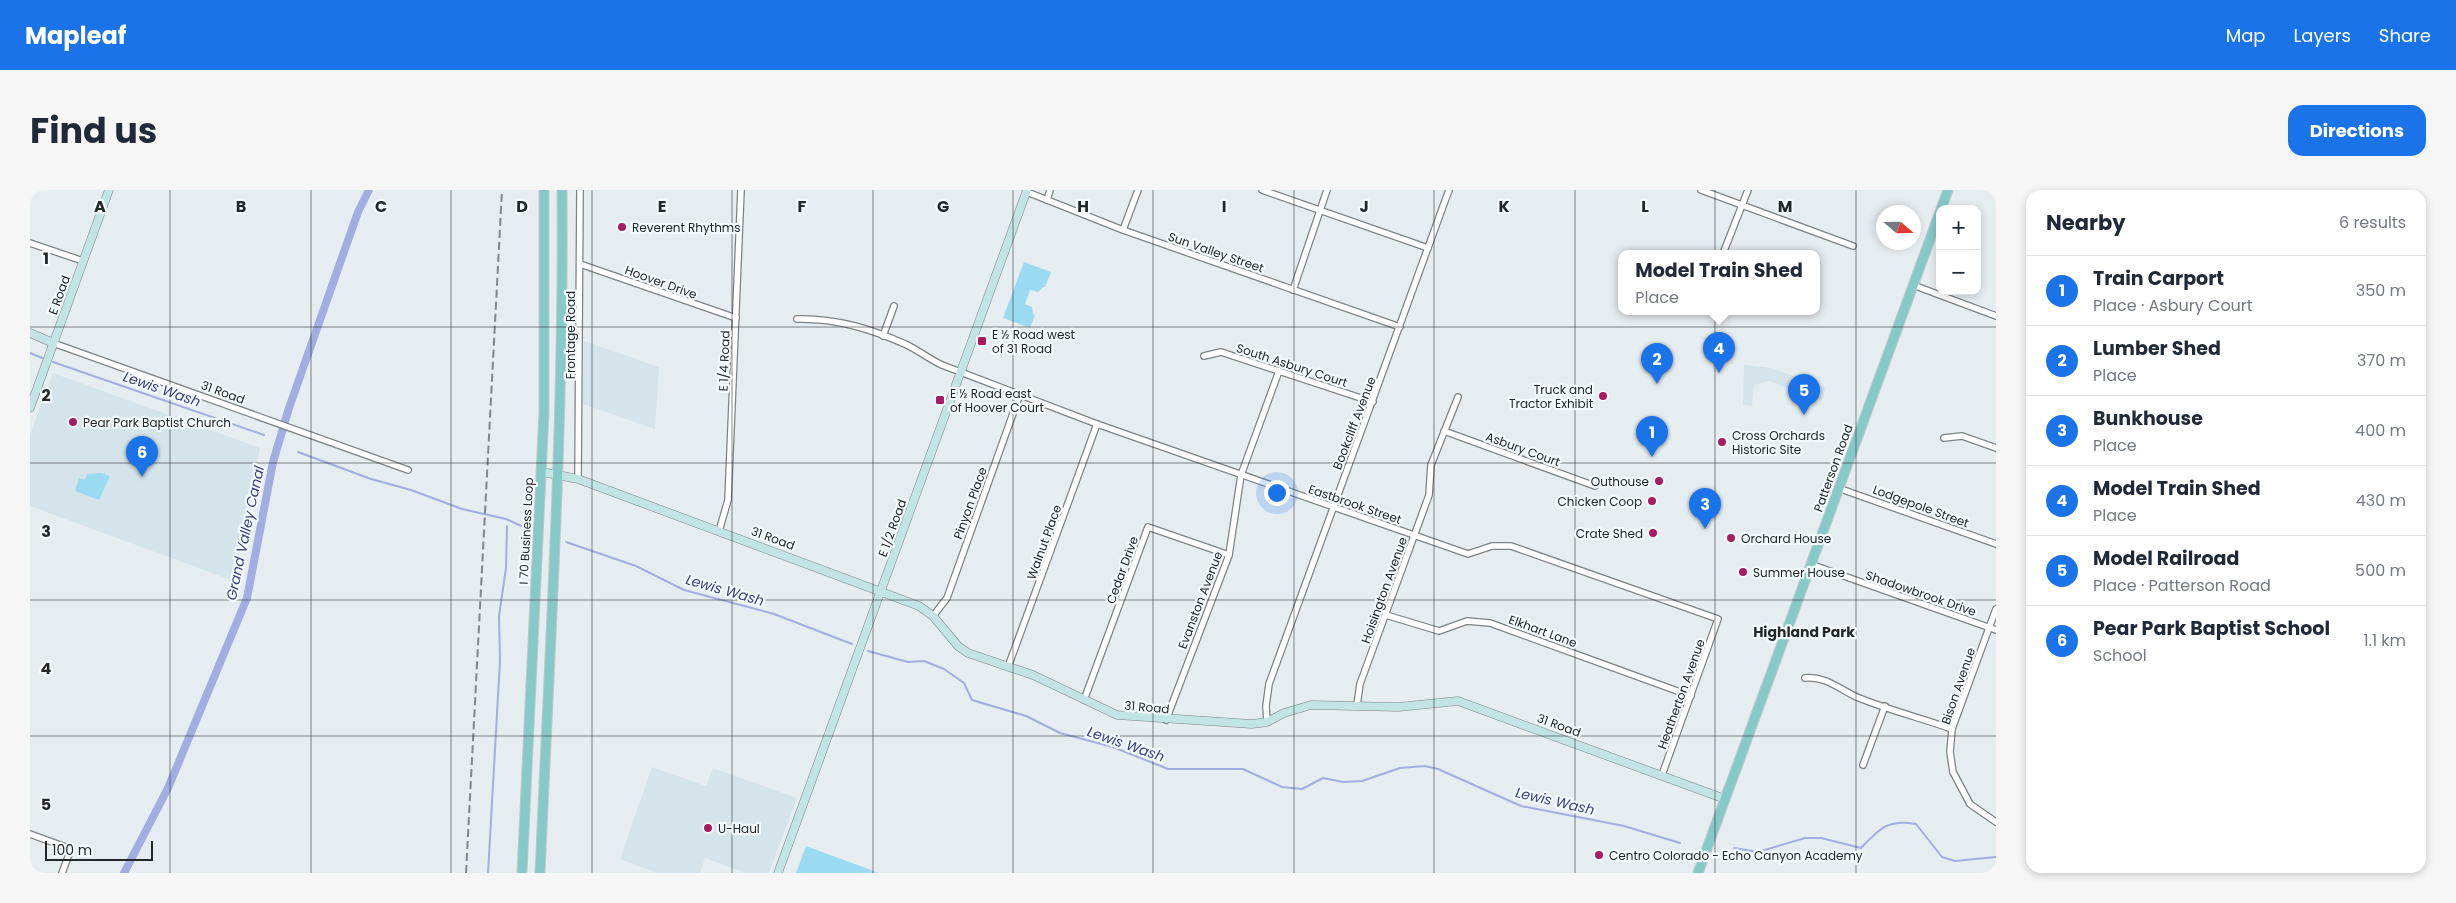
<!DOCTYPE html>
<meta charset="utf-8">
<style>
:root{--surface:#fff;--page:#f6f6f7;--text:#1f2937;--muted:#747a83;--line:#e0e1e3;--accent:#1a73e8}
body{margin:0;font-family:Poppins,sans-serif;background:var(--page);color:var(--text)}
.controls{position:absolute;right:15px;top:15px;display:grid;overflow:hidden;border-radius:10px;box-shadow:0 2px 8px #0003}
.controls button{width:45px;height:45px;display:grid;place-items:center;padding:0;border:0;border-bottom:1px solid var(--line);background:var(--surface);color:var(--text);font:25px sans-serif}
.compass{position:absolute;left:1846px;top:15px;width:45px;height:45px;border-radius:50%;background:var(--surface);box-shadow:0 2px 8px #0003;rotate:110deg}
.scale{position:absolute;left:15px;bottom:12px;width:108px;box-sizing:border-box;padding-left:5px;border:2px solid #242728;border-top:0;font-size:14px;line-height:18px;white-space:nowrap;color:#242728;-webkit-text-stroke:4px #f3fafd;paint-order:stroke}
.you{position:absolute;left:1246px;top:302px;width:18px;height:18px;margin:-12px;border:4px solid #fff;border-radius:50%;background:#1a73e8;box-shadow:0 0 0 8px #1a73e833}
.badge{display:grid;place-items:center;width:32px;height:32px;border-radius:50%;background:var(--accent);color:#fff;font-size:16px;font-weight:700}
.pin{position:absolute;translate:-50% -41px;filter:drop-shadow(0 1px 2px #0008)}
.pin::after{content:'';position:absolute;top:26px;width:18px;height:15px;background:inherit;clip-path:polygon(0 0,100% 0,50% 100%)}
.popup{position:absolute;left:1588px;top:60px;width:202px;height:65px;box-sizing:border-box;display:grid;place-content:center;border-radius:10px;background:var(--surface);filter:drop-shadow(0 1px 4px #0005);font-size:16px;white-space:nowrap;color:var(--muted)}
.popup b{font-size:19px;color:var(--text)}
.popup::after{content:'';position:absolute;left:50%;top:100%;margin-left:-10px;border:10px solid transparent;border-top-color:var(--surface)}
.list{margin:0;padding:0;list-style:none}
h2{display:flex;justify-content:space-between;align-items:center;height:65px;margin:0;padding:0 20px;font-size:21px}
h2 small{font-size:16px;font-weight:400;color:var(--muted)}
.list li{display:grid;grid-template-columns:32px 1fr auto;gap:15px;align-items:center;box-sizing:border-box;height:70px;padding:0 20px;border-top:1px solid var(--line)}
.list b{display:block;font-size:19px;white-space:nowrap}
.list p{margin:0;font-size:16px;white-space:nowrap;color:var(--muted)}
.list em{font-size:16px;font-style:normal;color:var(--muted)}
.map{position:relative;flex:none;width:1966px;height:683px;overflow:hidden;border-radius:15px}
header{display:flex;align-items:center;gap:30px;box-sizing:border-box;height:70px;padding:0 25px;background:var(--accent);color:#fff}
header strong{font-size:24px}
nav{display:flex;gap:28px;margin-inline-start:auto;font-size:18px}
.intro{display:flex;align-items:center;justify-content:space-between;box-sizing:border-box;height:120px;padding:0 30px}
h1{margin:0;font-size:35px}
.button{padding:12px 22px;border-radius:15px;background:var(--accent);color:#fff;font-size:18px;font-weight:700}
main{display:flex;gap:30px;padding:0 30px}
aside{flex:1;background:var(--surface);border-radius:15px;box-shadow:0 2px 8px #0003}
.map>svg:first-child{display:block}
.built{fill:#d4e4ea}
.green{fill:#9bdbf1}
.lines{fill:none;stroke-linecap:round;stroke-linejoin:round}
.stream{stroke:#a2ade2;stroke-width:2}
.canal{stroke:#a2ade2;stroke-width:8}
.street-casing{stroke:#7c8385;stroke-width:8}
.secondary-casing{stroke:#7c8385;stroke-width:9}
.primary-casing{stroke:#c6c7c7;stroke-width:11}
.street{stroke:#fff;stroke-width:5.5}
.secondary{stroke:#c2e4e4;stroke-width:8}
.primary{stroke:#85cac8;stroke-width:9}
.rail{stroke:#818688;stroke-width:2;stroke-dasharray:8 4;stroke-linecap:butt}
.grid{fill:none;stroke:#242728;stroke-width:1;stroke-opacity:0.55}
.poi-dot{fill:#a71c60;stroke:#f3fafd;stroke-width:2}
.labels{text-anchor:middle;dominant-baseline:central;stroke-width:4.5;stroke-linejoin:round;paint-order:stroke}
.poi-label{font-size:12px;fill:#242728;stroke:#f3fafd;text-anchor:start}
.street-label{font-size:12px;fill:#242728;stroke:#f3fafd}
.water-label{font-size:14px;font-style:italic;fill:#394081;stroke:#f3fafd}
.neighbourhood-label{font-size:14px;font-weight:bold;fill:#242728;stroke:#f3fafd}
.grid-label{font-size:16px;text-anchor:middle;font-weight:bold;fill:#242728;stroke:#f3fafd;stroke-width:4.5;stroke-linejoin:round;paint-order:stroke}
</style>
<header>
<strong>Mapleaf</strong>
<nav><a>Map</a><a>Layers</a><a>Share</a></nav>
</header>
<div class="intro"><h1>Find us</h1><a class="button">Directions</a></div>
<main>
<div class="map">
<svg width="1966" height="683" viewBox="0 0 1966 683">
<rect width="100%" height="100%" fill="#e6edf0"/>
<g class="built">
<path d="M554,151L629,177L625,239L553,214Z"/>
<path d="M1714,175L1741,178L1796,198L1791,211L1739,191L1724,195L1722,216L1713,215Z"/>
<path d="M23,183L230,258L204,391L0,316V245Z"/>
<path d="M622,577L676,596L683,578L767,608L739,683H716L675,668L670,683H627L590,669Z"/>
</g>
<g class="green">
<path d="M994,72L1021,82L1015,97H1013L1008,102L1000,100L995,114L1002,117L1003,124L1005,125L1000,138L973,128Z"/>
<path d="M71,283L80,286L69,310L45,301L49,288L55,290L57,284Z"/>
<path d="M776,656L849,683H766Z"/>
</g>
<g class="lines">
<g class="stream">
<path d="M0,163L12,168"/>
<path d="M23,172L234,245"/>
<path d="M268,262L341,289L381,300L432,319L476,329L498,339"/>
<path d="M536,352L606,376L654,400L744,424L822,454"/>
<path d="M838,461L878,472L894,471L914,479L934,493L942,510L996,526L1030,543L1083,557L1138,579H1213L1252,597L1272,599L1293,588L1313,592L1332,591L1370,578L1395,576L1408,579L1491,616L1594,636L1650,653"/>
<path d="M1704,658L1728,662L1775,648H1791L1831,658C1850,638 1858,629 1886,634L1912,667L1925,671L1966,667"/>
<path d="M458,683L470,471L469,426L476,378L477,336"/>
</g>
<path class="canal" d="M94,683L138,598L217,408L243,272L259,218L328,22L339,0"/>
<g class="street-casing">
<g id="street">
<path d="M1232,0L1398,58"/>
<path d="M1671,0L1823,56"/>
<path d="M997,2L1093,40L1370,137"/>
<path d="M1017,10L1020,0"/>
<path d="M1093,40L1108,0"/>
<path d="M0,53L53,71"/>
<path d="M1694,61L1718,0"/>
<path d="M550,74L706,128"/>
<path d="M1883,95L1966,126"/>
<path d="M1263,100L1297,0"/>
<path d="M767,129C806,128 841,139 875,154C888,160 899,169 912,175L1067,234L1438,364L1462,356H1481L1688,429L1632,585"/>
<path d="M853,146L864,116"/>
<path d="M23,153L378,280"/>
<path d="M1174,166L1191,162L1343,212"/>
<path d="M1414,241L1565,296"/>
<path d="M1914,248L1932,246L1966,258"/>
<path d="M548,289L550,0"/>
<path d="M1808,298L1966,354"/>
<path d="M689,341L698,310L711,0"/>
<path d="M1780,374L1966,440"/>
<path d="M1966,419L1922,539L1920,562L1923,582L1940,614L1966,632"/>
<path d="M1356,425L1409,441L1437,431L1460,433L1661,506"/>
<path d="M903,426L917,408L990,204"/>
<path d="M978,477L1067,234"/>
<path d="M1775,488C1797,486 1810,500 1829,508C1859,520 1891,528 1922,539"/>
<path d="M1054,510L1118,337L1199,365"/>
<path d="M1327,515L1330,494L1399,305L1401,275L1428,207"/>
<path d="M1136,530L1199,365L1211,285L1249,181"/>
<path d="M1237,532L1236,516L1239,494L1419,0"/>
<path d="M1833,575L1855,516"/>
<path d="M0,644L41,659L32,683"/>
</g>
</g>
<g class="secondary-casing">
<g id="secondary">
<path d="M0,143L23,153"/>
<path d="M0,218L79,0"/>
<path d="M512,282L548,289L889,416L903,426L928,456L938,463L1003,485L1087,525L1222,534L1237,532L1254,523L1281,515L1368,517L1428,511L1695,609"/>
<path d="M748,683L997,0"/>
</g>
</g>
<g class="primary-casing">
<g id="primary">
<path d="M1911,19L1918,0"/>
<path d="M492,683L514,222V0"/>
<path d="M510,683C520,455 534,228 532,0"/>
<path d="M1668,683L1910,22"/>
</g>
</g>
<use href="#street" class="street"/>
<use href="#secondary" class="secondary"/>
<use href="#primary" class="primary"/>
<path class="rail" d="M436,683L472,0"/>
</g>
<path class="grid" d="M140,0V683M281,0V683M421,0V683M562,0V683M702,0V683M843,0V683M983,0V683M1123,0V683M1264,0V683M1404,0V683M1545,0V683M1685,0V683M1826,0V683M0,137H1966M0,273H1966M0,410H1966M0,546H1966"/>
<g class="poi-dot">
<circle cx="592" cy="37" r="5"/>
<rect x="947" y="146" width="10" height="10" rx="2.5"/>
<circle cx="1573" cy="206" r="5"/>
<rect x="905" y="205" width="10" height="10" rx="2.5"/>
<circle cx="43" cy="232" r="5"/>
<circle cx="1692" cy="252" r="5"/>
<circle cx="1629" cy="291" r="5"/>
<circle cx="1622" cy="311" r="5"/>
<circle cx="1623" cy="343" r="5"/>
<circle cx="1701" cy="348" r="5"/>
<circle cx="1713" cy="382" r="5"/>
<circle cx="678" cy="638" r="5"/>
<circle cx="1569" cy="665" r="5"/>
</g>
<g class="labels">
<g class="poi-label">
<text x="602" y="37">Reverent Rhythms</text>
<text x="962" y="144">E ½ Road west<tspan x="962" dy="14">of 31 Road</tspan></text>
<text x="1563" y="199" text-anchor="end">Truck and<tspan x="1563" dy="14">Tractor Exhibit</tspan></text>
<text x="920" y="203">E ½ Road east<tspan x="920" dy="14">of Hoover Court</tspan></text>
<text x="53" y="232">Pear Park Baptist Church</text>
<text x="1702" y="245">Cross Orchards<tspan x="1702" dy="14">Historic Site</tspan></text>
<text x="1619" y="291" text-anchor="end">Outhouse</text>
<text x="1612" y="311" text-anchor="end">Chicken Coop</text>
<text x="1613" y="343" text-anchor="end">Crate Shed</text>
<text x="1711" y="348">Orchard House</text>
<text x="1723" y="382">Summer House</text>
<text x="688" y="638">U-Haul</text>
<text x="1579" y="665">Centro Colorado - Echo Canyon Academy</text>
</g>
<g class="street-label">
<text transform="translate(1186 62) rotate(19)">Sun Valley Street</text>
<text transform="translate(631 92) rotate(20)">Hoover Drive</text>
<text transform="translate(29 105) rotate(-70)">E Road</text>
<text transform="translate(540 145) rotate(-90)">Frontage Road</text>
<text transform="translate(694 171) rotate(-88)">E 1/4 Road</text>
<text transform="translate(1262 175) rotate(18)">South Asbury Court</text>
<text transform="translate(193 202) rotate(20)">31 Road</text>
<text transform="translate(1324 233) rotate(-69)">Bookcliff Avenue</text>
<text transform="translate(1493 259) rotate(20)">Asbury Court</text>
<text transform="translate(1803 278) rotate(-70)">Patterson Road</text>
<text transform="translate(940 313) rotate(-70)">Pinyon Place</text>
<text transform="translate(1325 314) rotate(19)">Eastbrook Street</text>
<text transform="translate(1891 316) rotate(20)">Lodgepole Street</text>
<text transform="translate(862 338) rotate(-70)">E 1/2 Road</text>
<text transform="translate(496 341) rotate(-87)">I 70 Business Loop</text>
<text transform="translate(743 348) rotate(20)">31 Road</text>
<text transform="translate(1014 352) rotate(-70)">Walnut Place</text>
<text transform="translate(1092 380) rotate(-70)">Cedar Drive</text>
<text transform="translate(1354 400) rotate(-70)">Hoisington Avenue</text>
<text transform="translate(1891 403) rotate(19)">Shadowbrook Drive</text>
<text transform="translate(1170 410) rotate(-69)">Evanston Avenue</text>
<text transform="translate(1513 441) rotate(20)">Elkhart Lane</text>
<text transform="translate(1928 496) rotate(-71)">Bison Avenue</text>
<text transform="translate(1651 504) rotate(-70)">Heatherton Avenue</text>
<text transform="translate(1117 517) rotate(5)">31 Road</text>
<text transform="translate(1529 535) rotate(20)">31 Road</text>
</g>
<g class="water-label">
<text transform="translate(132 199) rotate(19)">Lewis Wash</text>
<text transform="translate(215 343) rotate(-78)">Grand Valley Canal</text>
<text transform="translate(695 400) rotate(16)">Lewis Wash</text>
<text transform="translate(1096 554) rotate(19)">Lewis Wash</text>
<text transform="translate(1525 611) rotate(13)">Lewis Wash</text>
</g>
<g class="neighbourhood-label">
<text x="1774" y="442">Highland Park</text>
</g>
</g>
<g class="grid-label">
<text x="70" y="22">A</text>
<text x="211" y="22">B</text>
<text x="351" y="22">C</text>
<text x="492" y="22">D</text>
<text x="632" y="22">E</text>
<text x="772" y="22">F</text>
<text x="913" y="22">G</text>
<text x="1053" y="22">H</text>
<text x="1194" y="22">I</text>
<text x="1334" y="22">J</text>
<text x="1474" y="22">K</text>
<text x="1615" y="22">L</text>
<text x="1755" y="22">M</text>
<text x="16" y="74">1</text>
<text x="16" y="211">2</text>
<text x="16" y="347">3</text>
<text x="16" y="484">4</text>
<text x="16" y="620">5</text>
</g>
</svg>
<div class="controls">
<button>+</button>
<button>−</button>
</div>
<svg class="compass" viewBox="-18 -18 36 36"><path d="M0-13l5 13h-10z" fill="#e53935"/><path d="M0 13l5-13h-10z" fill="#747a83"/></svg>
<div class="scale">100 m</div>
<div class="you"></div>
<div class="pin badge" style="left:1622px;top:267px">1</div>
<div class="pin badge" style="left:1627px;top:194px">2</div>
<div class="pin badge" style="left:1675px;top:339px">3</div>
<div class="pin badge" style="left:1689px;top:183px">4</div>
<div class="popup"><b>Model Train Shed</b>Place</div>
<div class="pin badge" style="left:1774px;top:225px">5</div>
<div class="pin badge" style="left:112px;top:287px">6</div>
</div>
<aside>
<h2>Nearby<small>6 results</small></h2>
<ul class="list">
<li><span class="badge">1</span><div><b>Train Carport</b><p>Place · Asbury Court</p></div><em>350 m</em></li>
<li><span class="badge">2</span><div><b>Lumber Shed</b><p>Place</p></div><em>370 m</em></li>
<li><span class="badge">3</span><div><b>Bunkhouse</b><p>Place</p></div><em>400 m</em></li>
<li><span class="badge">4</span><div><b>Model Train Shed</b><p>Place</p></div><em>430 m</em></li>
<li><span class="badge">5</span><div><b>Model Railroad</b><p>Place · Patterson Road</p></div><em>500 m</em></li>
<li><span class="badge">6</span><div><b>Pear Park Baptist School</b><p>School</p></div><em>1.1 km</em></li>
</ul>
</aside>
</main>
